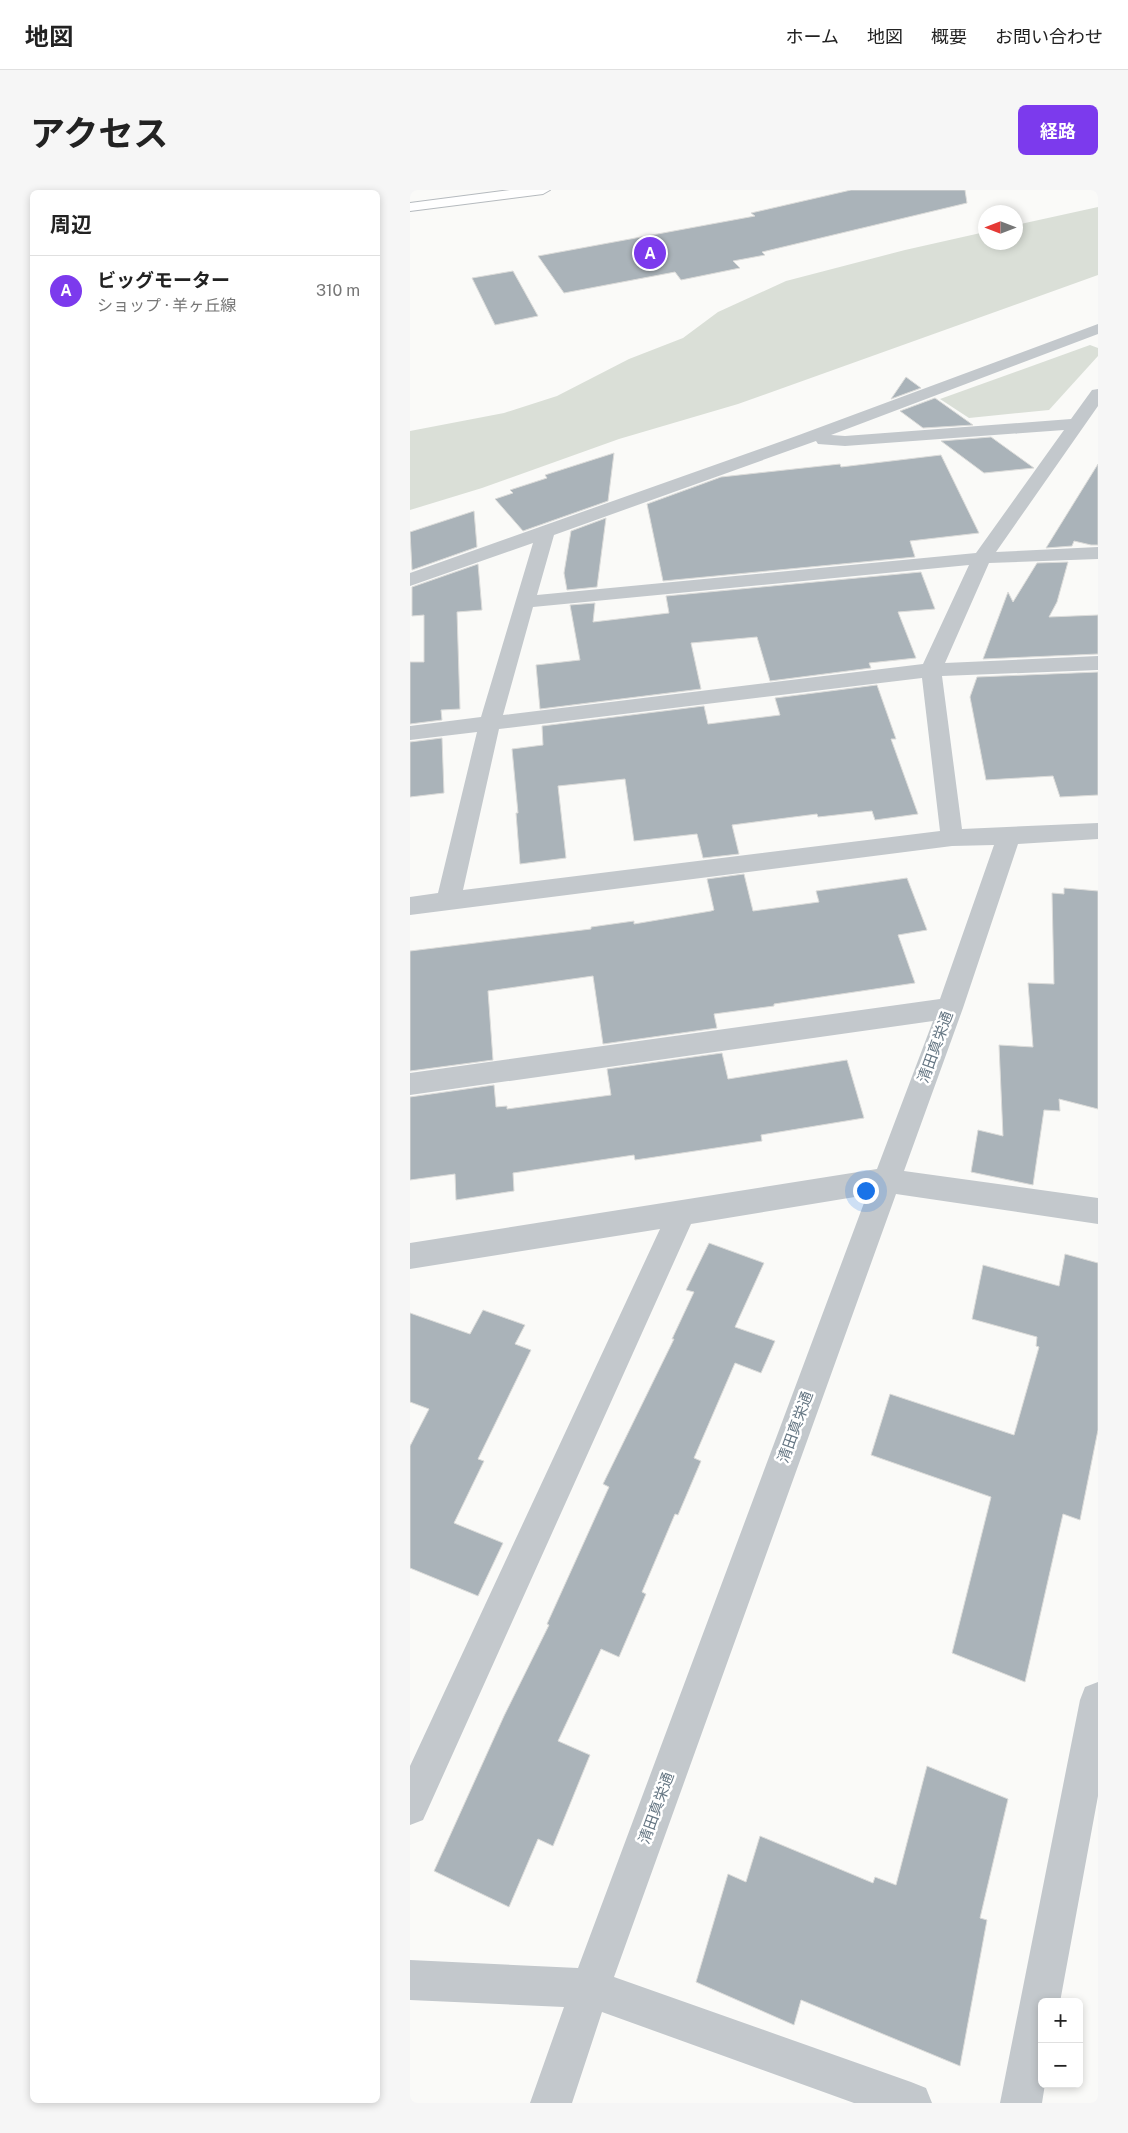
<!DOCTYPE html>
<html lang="ja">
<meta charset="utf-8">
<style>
:root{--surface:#fff;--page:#f6f6f6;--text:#222;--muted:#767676;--line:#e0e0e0;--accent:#7c3aed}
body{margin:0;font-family:"Public Sans","Noto Sans JP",sans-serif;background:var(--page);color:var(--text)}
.controls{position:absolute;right:15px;bottom:15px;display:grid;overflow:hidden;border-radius:8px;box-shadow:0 2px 8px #0003}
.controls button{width:45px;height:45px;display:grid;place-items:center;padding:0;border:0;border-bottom:1px solid var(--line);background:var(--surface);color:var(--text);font:25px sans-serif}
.compass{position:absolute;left:568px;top:15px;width:45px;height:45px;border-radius:50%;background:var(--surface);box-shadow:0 2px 8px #0003;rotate:270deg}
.you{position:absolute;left:455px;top:1000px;width:18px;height:18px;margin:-12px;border:4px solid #fff;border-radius:50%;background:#1a73e8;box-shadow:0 0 0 8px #1a73e833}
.badge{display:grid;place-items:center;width:32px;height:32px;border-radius:50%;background:var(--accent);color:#fff;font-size:16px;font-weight:700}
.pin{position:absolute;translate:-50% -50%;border:2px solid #fff;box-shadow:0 1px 5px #0006}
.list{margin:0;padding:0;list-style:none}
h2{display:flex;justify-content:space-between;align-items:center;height:65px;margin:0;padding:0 20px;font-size:21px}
h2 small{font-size:16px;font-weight:400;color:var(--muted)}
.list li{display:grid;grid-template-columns:32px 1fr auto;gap:15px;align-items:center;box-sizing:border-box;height:70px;padding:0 20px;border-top:1px solid var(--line)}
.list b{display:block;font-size:19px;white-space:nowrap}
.list p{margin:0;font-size:16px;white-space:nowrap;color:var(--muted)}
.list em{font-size:16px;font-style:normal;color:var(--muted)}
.map{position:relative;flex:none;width:688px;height:1913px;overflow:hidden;border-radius:8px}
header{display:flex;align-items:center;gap:30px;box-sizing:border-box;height:70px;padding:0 25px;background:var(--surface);border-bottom:1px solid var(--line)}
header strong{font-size:24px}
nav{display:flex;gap:28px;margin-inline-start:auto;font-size:18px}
.intro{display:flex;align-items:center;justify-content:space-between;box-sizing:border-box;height:120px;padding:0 30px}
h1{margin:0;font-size:35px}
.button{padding:12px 22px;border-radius:8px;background:var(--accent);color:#fff;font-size:18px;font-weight:700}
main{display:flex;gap:30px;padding:0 30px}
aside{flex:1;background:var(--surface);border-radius:8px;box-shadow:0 2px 8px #0003}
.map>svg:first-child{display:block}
.green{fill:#dadfd7}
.building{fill:#aab3b9;stroke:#dcdcda}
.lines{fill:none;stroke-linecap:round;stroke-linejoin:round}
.major-casing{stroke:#b5babe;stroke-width:2}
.minor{fill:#c3c8cc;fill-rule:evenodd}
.major{fill:#fff;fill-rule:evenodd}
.labels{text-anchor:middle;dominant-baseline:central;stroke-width:5;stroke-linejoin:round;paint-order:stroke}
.street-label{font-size:15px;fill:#657683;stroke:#fff}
</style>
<header>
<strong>地図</strong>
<nav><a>ホーム</a><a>地図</a><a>概要</a><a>お問い合わせ</a></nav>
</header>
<div class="intro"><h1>アクセス</h1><a class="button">経路</a></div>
<main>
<aside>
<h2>周辺<small></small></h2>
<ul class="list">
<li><span class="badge">A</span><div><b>ビッグモーター</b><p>ショップ · 羊ヶ丘線</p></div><em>310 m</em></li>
</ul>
</aside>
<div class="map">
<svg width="688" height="1913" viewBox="0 0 688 1913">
<rect width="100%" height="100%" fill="#fafaf8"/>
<g class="green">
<path d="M688,17V85L328,214L209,249L72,298L0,320V241L94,223L147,206L219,169L273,148L308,122L376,91L495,60L575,42L576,52H606V35Z"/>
<path d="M680,155L688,158V166L639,220L559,228L530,209Z"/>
</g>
<g class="building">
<path d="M441,0H555L557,13L352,62L355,65L323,71L330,78L271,90L265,82L154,103L128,66L345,26L341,23Z"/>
<path d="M103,81L128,126L85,135L62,88Z"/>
<path d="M496,187L511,198L481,209Z"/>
<path d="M525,208L563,235L513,238L490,221Z"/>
<path d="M581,247L624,278L574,283L531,251Z"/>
<path d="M204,263L198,311L113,341L85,309L103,303L100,300L137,288L135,285Z"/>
<path d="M531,265L569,343L500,351L505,367L253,391L237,314L311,287L430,274L431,277Z"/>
<path d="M688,274V355H681L664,351L662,356L636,358Z"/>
<path d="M64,321L67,357L2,380L0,342Z"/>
<path d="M196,328L187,397L157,400L154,383L161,341Z"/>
<path d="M658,372L647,412L639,427L688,425V464L573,469L598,402L603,412L627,373Z"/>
<path d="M68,374L72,420L47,422L50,519L31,520L32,530L0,534V472H14V425L2,426V397Z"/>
<path d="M511,382L525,419L488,422L506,468L459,473L461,478L360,491L347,447L281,453L291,499L130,519L126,475L170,470L160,415L185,413L183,432L259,423L256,406Z"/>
<path d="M688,482V605L650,607L643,586L576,590L560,507L567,487Z"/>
<path d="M467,495L486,549H481L508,624L465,630L462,621L408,627L407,624L322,635L329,664L293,668L287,644L224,651L215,589L148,596L156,668L110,674L106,623H108L102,559L133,555L132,536L294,516L298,534L370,525L365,508Z"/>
<path d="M32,548L34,603L0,607V552Z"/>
<path d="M334,684L343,721L409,712L406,701L497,688L517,740L488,745L505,793L364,814V816L304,824L307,838L193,854L183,786L78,801L83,870L0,881V761L181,739V737L224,731V734L301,721L304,720L297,689Z"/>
<path d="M654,698L688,701V919L649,909L650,921L634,920L623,995L561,982L568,940L593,946L589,855L623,857L618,793L644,794L642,703L654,704Z"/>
<path d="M312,863L318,889L437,870L454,928L351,945L352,951L225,970L224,965L103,983L104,1001L46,1010L45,984L0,990V907L84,895L86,917L97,916V919L201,905L197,879Z"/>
<path d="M299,1053L354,1073L325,1137L365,1151L351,1183L325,1173L284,1268L291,1271L268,1325L265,1324L232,1402L236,1404L209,1467L191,1459L148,1551L180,1565L143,1656L128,1649L99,1717L24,1681L94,1526L139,1435L137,1434L199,1297L193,1294L264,1149H262L284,1102L276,1100Z"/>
<path d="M655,1064L688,1073V1240L670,1330L653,1324L615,1492L542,1463L581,1307L461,1265L480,1204L604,1245L629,1157L626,1156L627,1147L562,1129L573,1075L649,1096Z"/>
<path d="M73,1120L115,1135L105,1154L121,1160L68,1269L74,1271L44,1333L93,1353L68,1406L0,1378V1256L19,1219L0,1212V1123L60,1144Z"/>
<path d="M517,1576L598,1609L570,1728L577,1730L550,1876L391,1810L384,1835L286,1792L318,1684L336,1692L350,1646L463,1693L465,1687L486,1695Z"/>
</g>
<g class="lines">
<g class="major-casing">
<path id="major" d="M100,0H140L133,4L0,21V13Z"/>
</g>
<g class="minor">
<path d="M688,134V144L421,245L435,246L661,229L682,200L688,199V216L586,362L688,357V369L579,373L535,473L688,466V480L532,486L552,639L688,633V649L608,654L553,818L494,981L688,1008V1034L486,1004L204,1787L501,1892L516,1898L522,1913H444L192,1822L162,1913H120L154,1817L0,1810V1770L168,1778L457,1005L281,1034L13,1630L0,1635V1576L250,1039L0,1079V1053L467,979L523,831L0,905V883L530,809L584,655L542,656L0,725V707L28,703L67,542L0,550V536L71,527L123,353L0,396V383L389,245ZM654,240L566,363L127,405L144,345L406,251L408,254L435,256ZM559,375L513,474L93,525L123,417ZM512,488L530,641L53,700L89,539Z"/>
<path d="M688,1492V1606L650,1812H632V1894H635L632,1913H590L670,1510L675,1497Z"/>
</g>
<use href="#major" class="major"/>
</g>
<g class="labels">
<g class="street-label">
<text transform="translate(525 857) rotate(-70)">清田真栄通</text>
<text transform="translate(385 1237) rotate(-70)">清田真栄通</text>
<text transform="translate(246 1618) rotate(-70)">清田真栄通</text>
</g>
</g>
</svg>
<div class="controls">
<button>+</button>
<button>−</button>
</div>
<svg class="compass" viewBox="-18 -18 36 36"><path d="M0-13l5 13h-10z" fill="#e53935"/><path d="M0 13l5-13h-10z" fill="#767676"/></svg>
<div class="you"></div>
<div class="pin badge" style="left:240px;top:63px">A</div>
</div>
</main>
